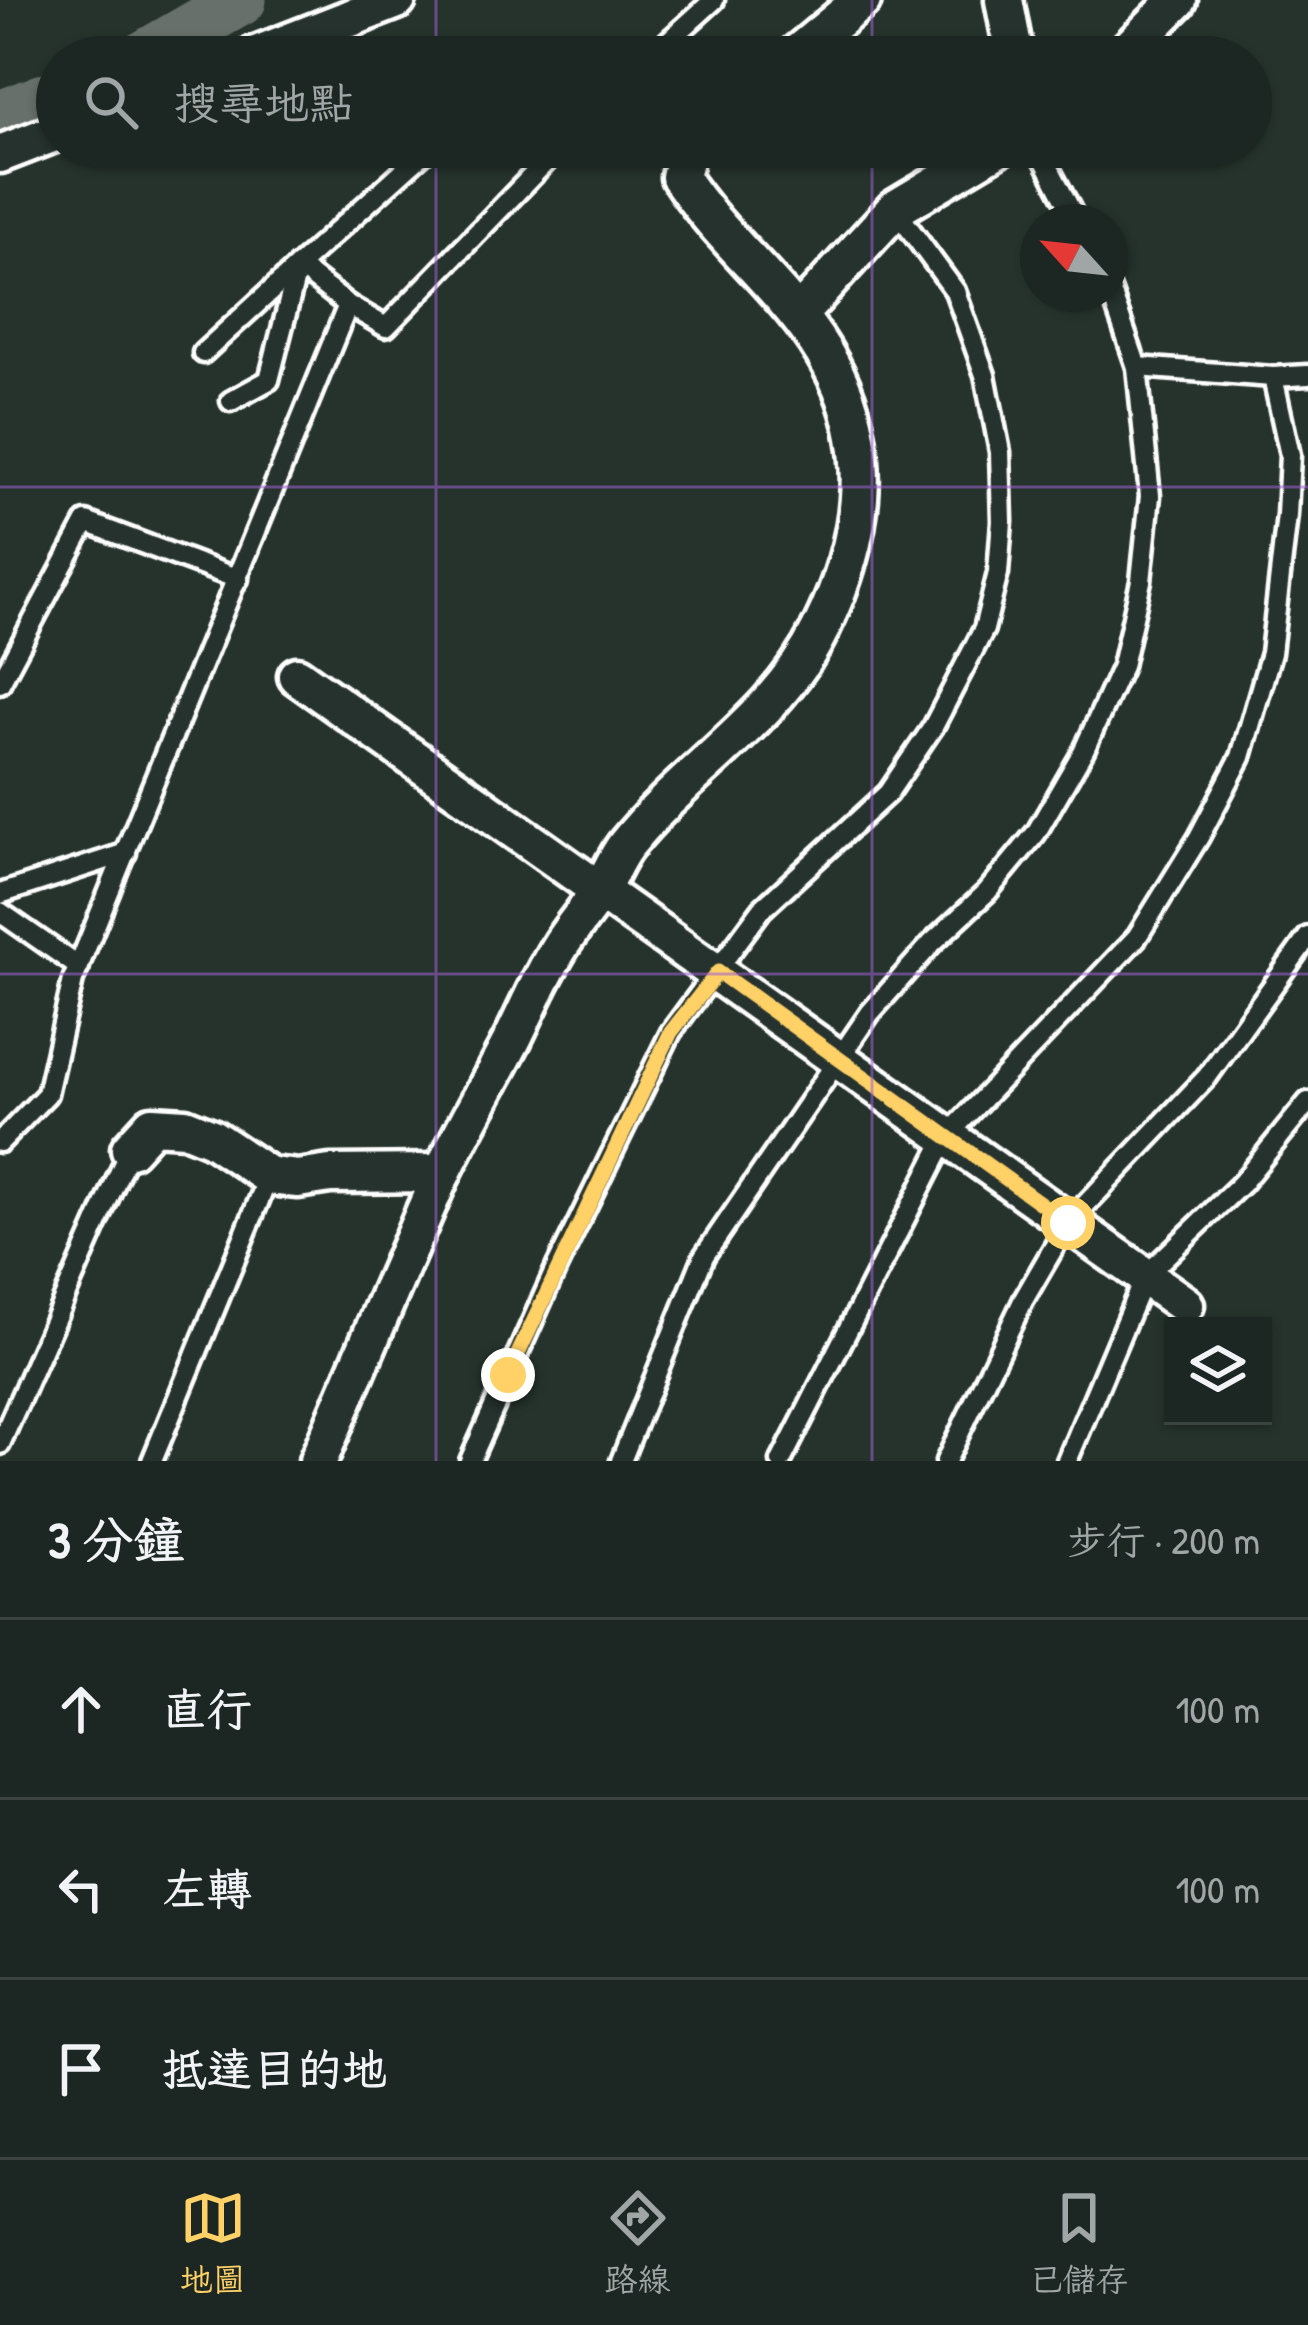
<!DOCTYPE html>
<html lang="zh-TW">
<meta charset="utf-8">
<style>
:root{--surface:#1c2622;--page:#29322f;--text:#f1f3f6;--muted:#a0a5a5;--line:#3a4340;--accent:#ffd166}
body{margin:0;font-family:"Patrick Hand","LXGW WenKai TC",sans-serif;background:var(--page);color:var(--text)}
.controls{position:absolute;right:36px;bottom:36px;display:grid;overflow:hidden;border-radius:0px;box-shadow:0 3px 9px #0004}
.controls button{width:108px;height:108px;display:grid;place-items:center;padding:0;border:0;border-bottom:3px solid var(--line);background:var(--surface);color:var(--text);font:60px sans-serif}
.compass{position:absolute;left:1020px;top:204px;width:108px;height:108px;border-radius:50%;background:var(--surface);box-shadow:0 3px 9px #0004;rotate:297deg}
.stop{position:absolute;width:36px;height:36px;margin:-27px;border:9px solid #ffd166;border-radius:50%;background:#fff}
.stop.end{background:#ffd166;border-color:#fff;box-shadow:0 3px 12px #0008}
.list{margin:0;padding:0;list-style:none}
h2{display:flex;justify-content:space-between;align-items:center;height:156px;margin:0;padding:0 48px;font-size:51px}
h2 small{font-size:39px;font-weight:400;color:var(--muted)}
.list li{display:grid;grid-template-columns:78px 1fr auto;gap:36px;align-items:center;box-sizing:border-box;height:180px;padding:0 48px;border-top:3px solid var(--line)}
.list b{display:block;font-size:45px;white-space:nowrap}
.list em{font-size:39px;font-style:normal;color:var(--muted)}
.icon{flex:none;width:66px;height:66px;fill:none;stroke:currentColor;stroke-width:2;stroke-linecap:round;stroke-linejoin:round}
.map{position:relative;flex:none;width:1308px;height:1461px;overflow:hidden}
.search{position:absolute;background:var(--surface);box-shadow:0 3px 9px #0004;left:36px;right:36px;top:36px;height:132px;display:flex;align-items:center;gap:30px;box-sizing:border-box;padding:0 42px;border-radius:66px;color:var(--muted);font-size:45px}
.sheet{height:696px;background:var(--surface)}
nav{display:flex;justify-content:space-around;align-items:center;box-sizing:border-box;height:168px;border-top:3px solid var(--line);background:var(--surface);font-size:33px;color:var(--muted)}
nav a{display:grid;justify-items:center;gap:6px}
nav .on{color:var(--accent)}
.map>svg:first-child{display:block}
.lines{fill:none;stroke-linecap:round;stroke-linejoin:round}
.river{stroke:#67706c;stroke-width:51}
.lane-casing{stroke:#fff;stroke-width:27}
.street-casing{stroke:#fff;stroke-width:45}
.lane{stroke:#26332d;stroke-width:18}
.street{stroke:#26332d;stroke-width:36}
.route{stroke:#ffd166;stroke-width:15}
.grid{fill:none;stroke:#9c61cf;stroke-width:3;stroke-opacity:0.55}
</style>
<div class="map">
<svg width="1308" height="1461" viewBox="0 0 1308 1461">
<rect width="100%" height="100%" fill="#26332d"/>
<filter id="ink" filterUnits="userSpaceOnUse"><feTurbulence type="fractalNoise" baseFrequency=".00833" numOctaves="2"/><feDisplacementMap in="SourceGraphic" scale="24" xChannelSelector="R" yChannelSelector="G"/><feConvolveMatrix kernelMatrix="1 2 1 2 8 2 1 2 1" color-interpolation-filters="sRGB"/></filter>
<g filter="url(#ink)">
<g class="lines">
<g class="river">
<path d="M142,57L241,0"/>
<path d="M0,116L57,94"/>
</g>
<g class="lane-casing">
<g id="lane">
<path d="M651,57L714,0"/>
<path d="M1038,147L1077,222"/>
<path d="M203,353L298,266L348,305"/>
<path d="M1137,367L1273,377L1308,375"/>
<path d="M231,401L269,380L298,266L430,147"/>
<path d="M0,683L86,522L238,579"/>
<path d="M0,894L126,853"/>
<path d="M0,912L79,967"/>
<path d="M0,1142L47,1094L73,980L348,305L386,327L560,147"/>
<path d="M0,1444L130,1149"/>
<path d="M152,1461L269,1176"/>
<path d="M470,1461L557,1266L671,1032L762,909L888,793L933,727L984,629L998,573L1002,521L1000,452L985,375L955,291L895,209"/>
<path d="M621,1461L704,1256L870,1013L932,943L987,892L1036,833L1084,750L1122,666L1141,581L1150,496L1137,367L1110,289"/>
<path d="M781,1461L947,1136L1137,937L1199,837L1241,757L1271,653L1287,515L1290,455L1273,377"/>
<path d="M946,1461L1024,1299L1068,1223L1207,1077L1308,937"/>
<path d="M1067,1461L1145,1276L1242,1183L1308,1102"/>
</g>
</g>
<g class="street-casing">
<g id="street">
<path d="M1004,0L1015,57"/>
<path d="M251,57L397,0"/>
<path d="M793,57L862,0"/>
<path d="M1121,57L1178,0"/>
<path d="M0,154L57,132"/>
<path d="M798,315L895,209L999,147"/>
<path d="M297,676L1185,1305"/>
<path d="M130,1149L152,1125L185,1127L212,1138L269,1176L298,1179L330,1174L442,1173"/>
<path d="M318,1461C359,1366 398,1271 440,1177C462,1131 488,1086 512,1040C528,1008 542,974 562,943C573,926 587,910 599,892C609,877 615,859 626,845C686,770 777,718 820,630C849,571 868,503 856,437C836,321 738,266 680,177L687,147"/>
</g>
</g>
<use href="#lane" class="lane"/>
<use href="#street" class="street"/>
</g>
</g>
<g class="lines" filter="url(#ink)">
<path class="route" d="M508,1375L671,1032L718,972L1068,1223"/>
</g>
<path class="grid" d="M436,0V57M872,0V57M436,147V1461M872,147V1461M0,487H1308M0,974H1308"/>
</svg>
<div class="controls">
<button><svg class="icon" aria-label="layers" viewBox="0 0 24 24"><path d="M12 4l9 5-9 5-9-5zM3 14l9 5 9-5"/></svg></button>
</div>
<svg class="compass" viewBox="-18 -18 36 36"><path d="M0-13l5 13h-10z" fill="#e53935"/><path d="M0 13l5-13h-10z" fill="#a0a5a5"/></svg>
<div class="stop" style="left:1068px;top:1223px"></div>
<div class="stop end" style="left:508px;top:1375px"></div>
<div class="search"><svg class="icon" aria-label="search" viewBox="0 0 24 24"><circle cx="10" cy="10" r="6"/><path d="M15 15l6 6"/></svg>搜尋地點</div>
</div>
<section class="sheet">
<h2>3 分鐘<small>步行 · 200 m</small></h2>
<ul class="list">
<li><svg class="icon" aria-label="ahead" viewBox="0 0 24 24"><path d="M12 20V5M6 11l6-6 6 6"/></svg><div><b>直行</b></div><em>100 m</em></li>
<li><svg class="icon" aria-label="left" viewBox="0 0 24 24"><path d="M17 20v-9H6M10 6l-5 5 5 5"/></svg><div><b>左轉</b></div><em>100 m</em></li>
<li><svg class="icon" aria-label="arrive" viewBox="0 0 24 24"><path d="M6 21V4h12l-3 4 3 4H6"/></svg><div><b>抵達目的地</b></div></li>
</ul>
</section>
<nav>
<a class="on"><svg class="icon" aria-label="map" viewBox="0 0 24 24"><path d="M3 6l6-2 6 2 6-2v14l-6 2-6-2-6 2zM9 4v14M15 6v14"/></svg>地圖</a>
<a><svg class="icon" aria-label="directions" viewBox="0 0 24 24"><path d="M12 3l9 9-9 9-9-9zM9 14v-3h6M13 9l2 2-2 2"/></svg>路線</a>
<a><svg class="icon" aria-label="saved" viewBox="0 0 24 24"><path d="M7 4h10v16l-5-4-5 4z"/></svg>已儲存</a>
</nav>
